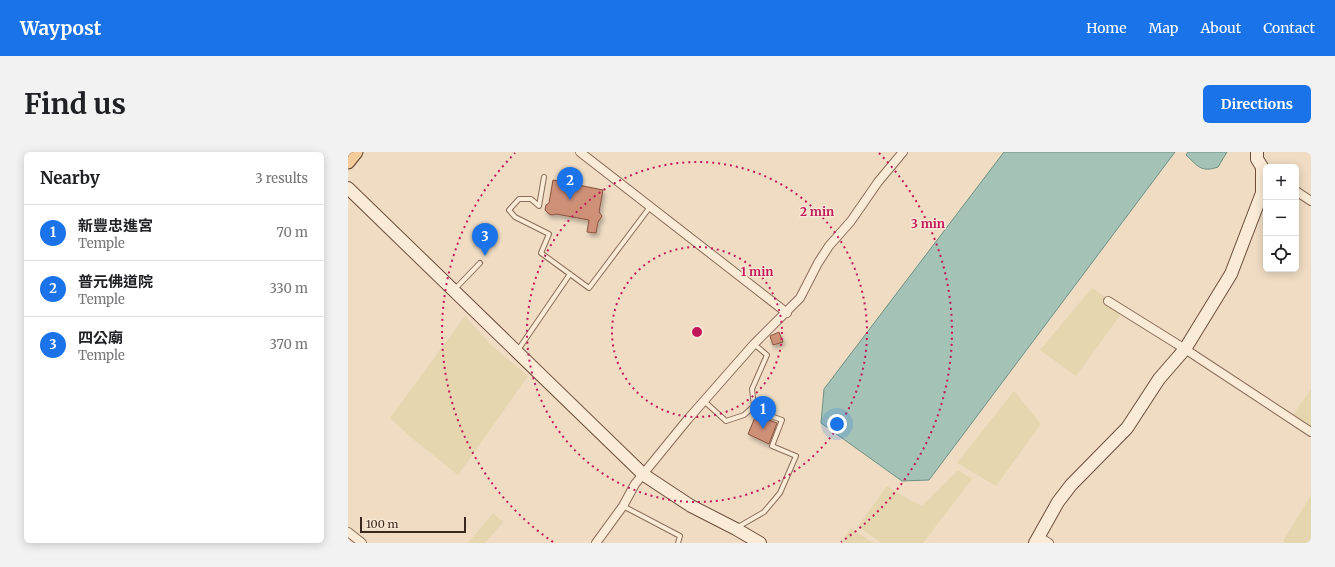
<!DOCTYPE html>
<meta charset="utf-8">
<style>
:root{--surface:#fff;--page:#f2f2f2;--text:#202124;--muted:#757577;--line:#e0e0e0;--accent:#1a73e8}
body{margin:0;font-family:Merriweather,"Noto Sans TC",serif;background:var(--page);color:var(--text)}
.controls{position:absolute;right:12px;top:12px;display:grid;overflow:hidden;border-radius:6px;box-shadow:0 2px 10px #0003}
.controls button{width:36px;height:36px;display:grid;place-items:center;padding:0;border:0;border-bottom:1px solid var(--line);background:var(--surface);color:var(--text);font:20px sans-serif}
.scale{position:absolute;left:12px;bottom:10px;width:106px;box-sizing:border-box;padding-left:4px;border:2px solid #3a281e;border-top:0;font-size:11px;line-height:14px;white-space:nowrap;color:#3a281e;-webkit-text-stroke:3px #f7e7d3;paint-order:stroke}
.you{position:absolute;left:489px;top:272px;width:14px;height:14px;margin:-10px;border:3px solid #fff;border-radius:50%;background:#1a73e8;box-shadow:0 0 0 6px #1a73e833}
.badge{display:grid;place-items:center;width:26px;height:26px;border-radius:50%;background:var(--accent);color:#fff;font-size:13px;font-weight:700}
.pin{position:absolute;translate:-50% -33px;filter:drop-shadow(0 1px 2px #0008)}
.pin::after{content:'';position:absolute;top:21px;width:14px;height:12px;background:inherit;clip-path:polygon(0 0,100% 0,50% 100%)}
.list{margin:0;padding:0;list-style:none}
h2{display:flex;justify-content:space-between;align-items:center;height:52px;margin:0;padding:0 16px;font-size:17px}
h2 small{font-size:13px;font-weight:400;color:var(--muted)}
.list li{display:grid;grid-template-columns:26px 1fr auto;gap:12px;align-items:center;box-sizing:border-box;height:56px;padding:0 16px;border-top:1px solid var(--line)}
.list b{display:block;font-size:15px;white-space:nowrap}
.list p{margin:0;font-size:13px;white-space:nowrap;color:var(--muted)}
.list em{font-size:13px;font-style:normal;color:var(--muted)}
.icon{flex:none;width:22px;height:22px;fill:none;stroke:currentColor;stroke-width:2;stroke-linecap:round;stroke-linejoin:round}
.map{position:relative;flex:none;width:963px;height:391px;overflow:hidden;border-radius:6px}
header{display:flex;align-items:center;gap:24px;box-sizing:border-box;height:56px;padding:0 20px;background:var(--accent);color:#fff}
header strong{font-size:19px}
nav{display:flex;gap:22px;margin-inline-start:auto;font-size:14px}
.intro{display:flex;align-items:center;justify-content:space-between;box-sizing:border-box;height:96px;padding:0 24px}
h1{margin:0;font-size:28px}
.button{padding:10px 18px;border-radius:6px;background:var(--accent);color:#fff;font-size:14px;font-weight:700}
main{display:flex;gap:24px;padding:0 24px}
aside{flex:1;background:var(--surface);border-radius:6px;box-shadow:0 2px 10px #0003}
.map>svg:first-child{display:block}
.farmland{fill:#e5d6b0}
.water{fill:#a5c2b6;stroke:#6c9183}
.building{fill:#cf9078;stroke:#8a523e;filter:url(#shadow)}
.lines{fill:none;stroke-linecap:round;stroke-linejoin:round}
.lane-casing{stroke:#8a6d59;stroke-width:6}
.street-casing{stroke:#8a6d59;stroke-width:10}
.secondary-casing{stroke:#6c4e3c;stroke-width:14}
.primary-casing{stroke:#583c2e;stroke-width:15}
.lane{stroke:#faebd7;stroke-width:4}
.street{stroke:#faebd7;stroke-width:8}
.secondary{stroke:#faebd7;stroke-width:12}
.primary{stroke:#f4cb9a;stroke-width:13}
.ring{fill:none;stroke:#c2185b;stroke-width:2;stroke-dasharray:2 4}
.centre{fill:#c2185b;stroke:#f7e7d3;stroke-width:2}
.ring-label{font-size:12px;text-anchor:middle;font-weight:bold;fill:#c2185b;stroke:#f7e7d3;stroke-width:3;stroke-linejoin:round;paint-order:stroke}
</style>
<header>
<strong>Waypost</strong>
<nav><a>Home</a><a>Map</a><a>About</a><a>Contact</a></nav>
</header>
<div class="intro"><h1>Find us</h1><a class="button">Directions</a></div>
<main>
<aside>
<h2>Nearby<small>3 results</small></h2>
<ul class="list">
<li><span class="badge">1</span><div><b>新豐忠進宮</b><p>Temple</p></div><em>70 m</em></li>
<li><span class="badge">2</span><div><b>普元佛道院</b><p>Temple</p></div><em>330 m</em></li>
<li><span class="badge">3</span><div><b>四公廟</b><p>Temple</p></div><em>370 m</em></li>
</ul>
</aside>
<div class="map">
<svg width="963" height="391" viewBox="0 0 963 391">
<defs>
<filter id="shadow"><feDropShadow dx="2" dy="3.5" stdDeviation="2" flood-color="#0004"/></filter>
</defs>
<rect width="100%" height="100%" fill="#efdcc3"/>
<g class="farmland">
<path d="M744,136L776,158L728,224L692,198Z"/>
<path d="M117,164L143,193L180,224L110,323L65,287L42,266Z"/>
<path d="M963,237V281L942,267Z"/>
<path d="M666,239L693,272L648,334L609,311Z"/>
<path d="M610,318L624,327L575,391H533L510,374L539,334L560,347L574,354Z"/>
<path d="M963,343V391H938L935,389Z"/>
<path d="M145,361L155,370L137,391H120Z"/>
<path d="M503,376L525,391H493Z"/>
</g>
<g class="water">
<path d="M656,0H827L581,328L554,329L473,271L476,237Z"/>
<path d="M840,0H879L870,15C853,21 850,14 838,3Z"/>
</g>
<g class="building">
<path d="M205,28L255,38L251,60L254,64L250,70L248,81L239,80L241,68L208,62L204,63L201,62L197,58L198,53L201,51Z"/>
<path d="M431,180L435,190L425,193L422,184Z"/>
<path d="M408,263L429,271L421,292L400,282Z"/>
</g>
<g class="lines">
<g class="lane-casing">
<g id="lane">
<path d="M196,25L191,54L183,47H171L161,58L167,65L201,82L193,101L241,136L302,55"/>
<path d="M106,138L132,111"/>
<path d="M170,198L222,122"/>
<path d="M356,249L378,269L396,263L406,254L404,237L419,203L406,192"/>
<path d="M275,354L332,384L330,391"/>
<path d="M390,375L416,360L432,341L448,304L424,294L434,268L403,257"/>
</g>
</g>
<g class="street-casing">
<g id="street">
<path d="M232,0L439,161"/>
<path d="M948,39L963,49"/>
<path d="M760,149L837,197L963,280"/>
<path d="M0,380L14,391"/>
<path d="M691,385L701,391"/>
<path d="M248,391L275,354L287,332L340,267L406,192L452,146L470,111L481,94L503,69L530,30L555,0"/>
</g>
</g>
<g class="secondary-casing">
<g id="secondary">
<path d="M0,36L296,323L343,354L388,377L412,391"/>
<path d="M687,391L710,350L723,333L779,276L811,227L837,197L883,122L914,41V15L909,7V0"/>
</g>
</g>
<g class="primary-casing">
<path id="primary" d="M0,10L8,0"/>
</g>
<use href="#lane" class="lane"/>
<use href="#street" class="street"/>
<use href="#secondary" class="secondary"/>
<use href="#primary" class="primary"/>
</g>
<g class="ring">
<circle cx="349" cy="180" r="85"/>
<circle cx="349" cy="180" r="170"/>
<path d="M205 390A255 255 0 0 1 167 1M531 1A255 255 0 0 1 493 390"/>
</g>
<circle cx="349" cy="180" r="6" class="centre"/>
<g class="ring-label">
<text x="469" y="64">2 min</text>
<text x="580" y="76">3 min</text>
<text x="409" y="124">1 min</text>
</g>
</svg>
<div class="controls">
<button>+</button>
<button>−</button>
<button><svg class="icon" aria-label="locate" viewBox="0 0 24 24"><circle cx="12" cy="12" r="6"/><path d="M12 2v4M12 18v4M2 12h4M18 12h4"/></svg></button>
</div>
<div class="scale">100 m</div>
<div class="you"></div>
<div class="pin badge" style="left:415px;top:277px">1</div>
<div class="pin badge" style="left:222px;top:48px">2</div>
<div class="pin badge" style="left:137px;top:104px">3</div>
</div>
</main>
